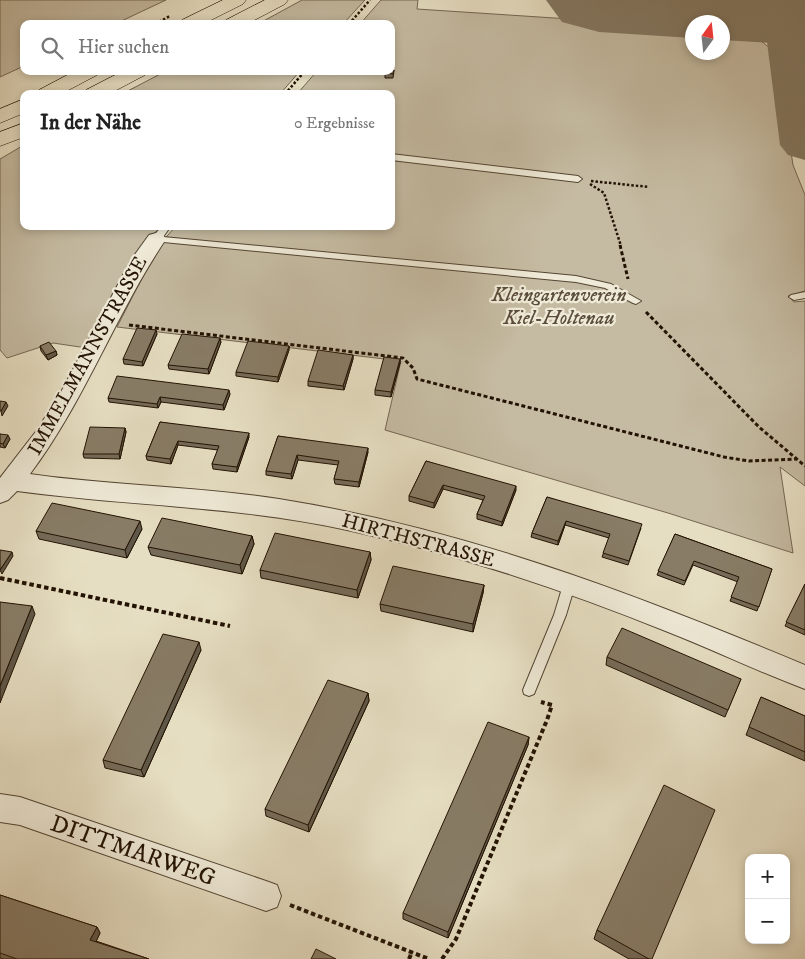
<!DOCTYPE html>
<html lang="de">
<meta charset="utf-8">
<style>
:root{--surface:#fff;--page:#f2f2f2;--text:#222;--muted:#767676;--line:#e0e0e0}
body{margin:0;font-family:"IM FELL DW Pica",serif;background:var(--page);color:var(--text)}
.controls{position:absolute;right:15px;bottom:15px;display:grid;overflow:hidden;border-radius:10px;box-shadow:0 2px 8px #0003}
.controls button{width:45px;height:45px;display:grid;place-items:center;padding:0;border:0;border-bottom:1px solid var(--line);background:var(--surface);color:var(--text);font:25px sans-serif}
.compass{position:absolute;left:685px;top:15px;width:45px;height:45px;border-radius:50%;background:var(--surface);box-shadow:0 2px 8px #0003;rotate:15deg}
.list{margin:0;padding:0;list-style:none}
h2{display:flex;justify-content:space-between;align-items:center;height:65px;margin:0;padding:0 20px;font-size:21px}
h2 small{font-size:16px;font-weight:400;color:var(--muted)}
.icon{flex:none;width:28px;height:28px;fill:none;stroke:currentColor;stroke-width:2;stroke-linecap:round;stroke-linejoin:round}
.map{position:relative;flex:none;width:805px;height:959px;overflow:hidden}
.search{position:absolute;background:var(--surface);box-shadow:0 2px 8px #0003;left:20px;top:20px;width:375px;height:55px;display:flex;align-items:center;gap:12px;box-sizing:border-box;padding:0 18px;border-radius:10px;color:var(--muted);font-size:19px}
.panel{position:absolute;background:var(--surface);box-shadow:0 2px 8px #0003;left:20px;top:90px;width:375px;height:140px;border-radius:10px}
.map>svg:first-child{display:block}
.green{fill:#c5bba2;stroke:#746652}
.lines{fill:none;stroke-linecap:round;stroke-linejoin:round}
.taxiway{fill:#847862;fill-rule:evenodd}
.runway{fill:#847862;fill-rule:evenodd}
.service-casing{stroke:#534533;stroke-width:2}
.minor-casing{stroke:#534533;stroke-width:2}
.trunk-casing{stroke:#221203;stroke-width:1}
.path-far2{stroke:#221203;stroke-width:2.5;stroke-dasharray:2.5 2;stroke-linecap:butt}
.path-far1{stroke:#221203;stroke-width:3;stroke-dasharray:4 2.5;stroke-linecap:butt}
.path{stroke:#221203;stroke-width:4;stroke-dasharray:4.5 3;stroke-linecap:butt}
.service{fill:#efead7;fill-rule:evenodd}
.minor{fill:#efead7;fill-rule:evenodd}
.trunk{fill:#e6dec2;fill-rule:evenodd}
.wall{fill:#756b58;stroke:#221203}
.shaded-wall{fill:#5f5747;stroke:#221203}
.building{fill:#887c66;stroke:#221203}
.labels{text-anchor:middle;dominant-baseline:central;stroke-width:4.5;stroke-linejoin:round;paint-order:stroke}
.park-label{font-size:20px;font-style:italic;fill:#5b4d3b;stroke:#efead7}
.street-label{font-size:20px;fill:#221203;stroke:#efead7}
.near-street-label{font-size:24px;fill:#221203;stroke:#efead7}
</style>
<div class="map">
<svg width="805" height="959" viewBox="0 0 805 959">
<rect width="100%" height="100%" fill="#e6dec2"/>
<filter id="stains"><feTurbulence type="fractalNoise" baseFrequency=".004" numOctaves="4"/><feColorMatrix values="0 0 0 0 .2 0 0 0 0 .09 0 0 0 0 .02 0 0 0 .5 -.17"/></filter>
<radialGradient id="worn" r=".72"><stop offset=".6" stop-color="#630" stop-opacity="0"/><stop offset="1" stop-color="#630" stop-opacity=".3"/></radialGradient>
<g class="green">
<path d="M0,0H166L115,24H24V66L0,77Z"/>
<path d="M302,0H365L343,24H258Z"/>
<path d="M381,0H418L417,9L692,27V52H722L723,29C744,30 762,38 776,55L793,165L805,195V291L788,296L794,302L805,301V486L780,467L793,553L668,513L385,430L401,361L117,327L159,245L176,226H391V94H297L317,71H391V24H360Z"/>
<path d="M166,71H300L280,94H122Z"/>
<path d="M24,145V226H161L144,246L87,348L53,343L7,358L0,350V159Z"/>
</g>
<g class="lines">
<path class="taxiway" d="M805,9V160L788,155L780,145L766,34L778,18Z"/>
<path class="runway" d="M546,0H805V45L722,40V22H692V38L599,32L562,22Z"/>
<g class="service-casing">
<g id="service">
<path d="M391,154L578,176L582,179L578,182L391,160Z"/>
<path d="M162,226H171L163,237L576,276L611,284L641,301L636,304L633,303L605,288L576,282L153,241L151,239Z"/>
<path d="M805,292V298L794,300L789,297L791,295Z"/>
<path d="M569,580L573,582L575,585L566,615L534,694L529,696L524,694L523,690L554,615L563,585L565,582Z"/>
</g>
</g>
<g class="minor-casing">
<g id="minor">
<path d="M156,233L163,235L166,239C115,315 85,401 30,474C113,486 197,486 279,499C462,528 635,594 805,665V689C759,672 714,650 668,632C564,590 457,554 347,530C238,506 127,506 17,491L8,500L0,503V478L37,430L61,392L131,260L149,235Z"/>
<path d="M0,794L20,797L266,881L277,885L281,896L277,907L266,911L20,825L0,822Z"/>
</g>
</g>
<g class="trunk-casing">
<g id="trunk">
<path d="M223,0H246L243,4L203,24H179L182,20Z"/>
<path d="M265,0H288L285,4L247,24H223L226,20Z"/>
<path d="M75,71H99L97,75L61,94H36L39,90Z"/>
<path d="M123,71H147L145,75L109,94H83L86,90Z"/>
<path d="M24,99V113L0,123V109Z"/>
<path d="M24,123V137L0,146V132Z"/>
</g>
</g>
<g class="path-far2">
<path d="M155,24L170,16"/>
<path d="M349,24L370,0"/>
<path d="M285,94L305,71"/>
<path d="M591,181L649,187"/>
<path d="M590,184L604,193L621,246"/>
</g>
<g class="path-far1">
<path d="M620,245L628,279"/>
<path d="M646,312L759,427L805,466"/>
<path d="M129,325L403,358L413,368L417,379L724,457L749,461L797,459"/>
</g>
<g class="path">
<path d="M0,578L230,626"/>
<path d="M290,905L429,959"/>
<path d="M409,959L412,952"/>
<path d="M442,959L456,939L547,720L552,705L541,702"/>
</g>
<use href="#service" class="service"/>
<use href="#minor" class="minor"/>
<use href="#trunk" class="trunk"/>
</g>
<g class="wall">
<path d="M394,70L393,78H385V73Z"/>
<path d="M157,334L143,366L124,364L123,359Z"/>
<path d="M221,342L209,374L169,369L168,365Z"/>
<path d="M40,346L56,351L57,355L48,360L41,351Z"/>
<path d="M289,346V350L278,382L236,376V372Z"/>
<path d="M353,355V359L344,390L308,386V381Z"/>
<path d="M400,359V363L391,397L375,395V390Z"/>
<path d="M230,394L224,410L161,402L158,408L109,402L108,398Z"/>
<path d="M160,422L249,437L237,472L213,469L212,464L218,450L178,445L171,464L147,460L146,456Z"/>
<path d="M125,428L126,432L120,459L84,458L83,454Z"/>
<path d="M0,434L10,439L5,448L0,447Z"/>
<path d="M278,436L368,452L359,487L335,484L334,479L338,465L298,460L292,479L266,475V471Z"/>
<path d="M426,461L516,490L502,526L477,519V514L483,500L443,489L434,508L409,501V496Z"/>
<path d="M547,497L641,528L628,565L602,557L609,538L565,525L558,545L531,537L532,533Z"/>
<path d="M142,529L127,558L39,539L36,531Z"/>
<path d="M675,534L772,569L757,611L730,601L738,582L693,565L684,585L657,575Z"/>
<path d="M252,536L254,544L242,574L151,555L148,547Z"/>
<path d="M370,552L371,560L358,598L261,578L260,570Z"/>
<path d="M805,584V635L785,626Z"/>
<path d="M484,585L483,593L473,632L381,611L380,604Z"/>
<path d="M201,650L144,777L105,768L103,760Z"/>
<path d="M607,657L741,679L725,717L606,665Z"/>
<path d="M368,693L369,701L309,832L266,816L265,809Z"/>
<path d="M761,697L805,716V761L746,735Z"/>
<path d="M529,737L528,745L448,938L403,919V913Z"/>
<path d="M0,895L97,927L100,933L96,941L149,959H3L0,958Z"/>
<path d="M597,930L652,959H629L594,939Z"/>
</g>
<g class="shaded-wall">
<path d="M156,330L157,334L143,366L142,362Z"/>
<path d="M220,338L221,342L209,374L208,369Z"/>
<path d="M289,346V350L278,382V377Z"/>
<path d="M56,351L57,355L48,360L46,355Z"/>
<path d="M353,355V359L344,390L343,386Z"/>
<path d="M400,359V363L391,397V392Z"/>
<path d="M229,390L230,394L224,410L223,405Z"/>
<path d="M160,397L161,402L158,408L157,404Z"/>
<path d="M6,402L8,406L2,416L1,411Z"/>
<path d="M125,428L126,432L120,459L119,454Z"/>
<path d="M249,433V437L237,472V467Z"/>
<path d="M8,435L10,439L5,448L3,444Z"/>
<path d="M178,441V445L171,464L170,459Z"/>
<path d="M368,448V452L359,487V482Z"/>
<path d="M297,455L298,460L292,479L291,474Z"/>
<path d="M443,485V489L434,508V503Z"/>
<path d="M516,486V490L502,526V522Z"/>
<path d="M140,521L142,529L127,558L125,550Z"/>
<path d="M566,521L565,525L558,545V541Z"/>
<path d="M252,536L254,544L242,574L240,565Z"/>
<path d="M12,552L13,556L2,574L0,570Z"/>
<path d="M370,552L371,560L358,598L357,590Z"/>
<path d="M484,585L483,593L473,632V624Z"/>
<path d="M32,606L35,614L0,703V686Z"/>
<path d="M199,642L201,650L144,777L141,770Z"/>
<path d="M368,693L369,701L309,832L308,825Z"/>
<path d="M529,737L528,745L448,938V932Z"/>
<path d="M97,927L100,933L94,946L90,940Z"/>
</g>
<g class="building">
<path d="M391,70H394L393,74L385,73V71H391Z"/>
<path d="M137,328L156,330L142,362L123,359Z"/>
<path d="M182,334L220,338L208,369L168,365Z"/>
<path d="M248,341L289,346L278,377L236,372Z"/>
<path d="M49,342L56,351L46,355L40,346Z"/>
<path d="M318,350L353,355L343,386L308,381Z"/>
<path d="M384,357L400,359L391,392L375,390Z"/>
<path d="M117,376L229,390L223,405L160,397L157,404L108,398Z"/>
<path d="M0,401L6,402L1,411H0Z"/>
<path d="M160,422L249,433L237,467L212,464L219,446L178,441L170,459L146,456Z"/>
<path d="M90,427L125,428L119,454H83Z"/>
<path d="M0,434L8,435L3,444L0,443Z"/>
<path d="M278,436L368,448L359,482L334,479L339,461L297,455L291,474L266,471Z"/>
<path d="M426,461L516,486L502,522L477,514L485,496L443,485L434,503L409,496Z"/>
<path d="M547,497L642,524L629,561L603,553L610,534L566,521L558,541L532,533Z"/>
<path d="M52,503L140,521L125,550L36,531Z"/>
<path d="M162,518L252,536L240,565L148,547Z"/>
<path d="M275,533L370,552L357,590L260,570Z"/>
<path d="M675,534L772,569L759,607L731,597L739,577L694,561L685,581L658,571Z"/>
<path d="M0,550L12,552L0,570Z"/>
<path d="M393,566L484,585L473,624L380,604Z"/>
<path d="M805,584V630L786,622Z"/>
<path d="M0,602L32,606L0,686Z"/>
<path d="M622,628L741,679L728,710L607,657Z"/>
<path d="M163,634L199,642L141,770L103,760Z"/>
<path d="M328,680L368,693L308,825L265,809Z"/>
<path d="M761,697L805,716V752L749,727Z"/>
<path d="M488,722L529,737L448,932L403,913Z"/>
<path d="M664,785L715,810L652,959H649L597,930Z"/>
<path d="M0,895L97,927L90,940L149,959H17L0,953Z"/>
<path d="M316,949L336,959H311Z"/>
</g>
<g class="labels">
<g class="park-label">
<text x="559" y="295">Kleingartenverein<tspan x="559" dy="23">Kiel-Holtenau</tspan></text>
</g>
<g class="street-label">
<text transform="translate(88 356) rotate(-61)">IMMELMANNSTRASSE</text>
<text transform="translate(418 541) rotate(15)">HIRTHSTRASSE</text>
</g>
<g class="near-street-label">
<text transform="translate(133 851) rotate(19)">DITTMARWEG</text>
</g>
</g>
<rect width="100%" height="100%" filter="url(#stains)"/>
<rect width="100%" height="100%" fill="url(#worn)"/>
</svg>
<div class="controls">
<button>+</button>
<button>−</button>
</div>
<svg class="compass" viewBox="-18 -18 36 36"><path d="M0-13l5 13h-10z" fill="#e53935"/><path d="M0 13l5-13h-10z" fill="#767676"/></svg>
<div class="search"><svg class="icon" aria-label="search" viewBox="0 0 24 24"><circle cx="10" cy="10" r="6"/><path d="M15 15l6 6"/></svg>Hier suchen</div>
<section class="panel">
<h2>In der Nähe<small>0 Ergebnisse</small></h2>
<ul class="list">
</ul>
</section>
</div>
